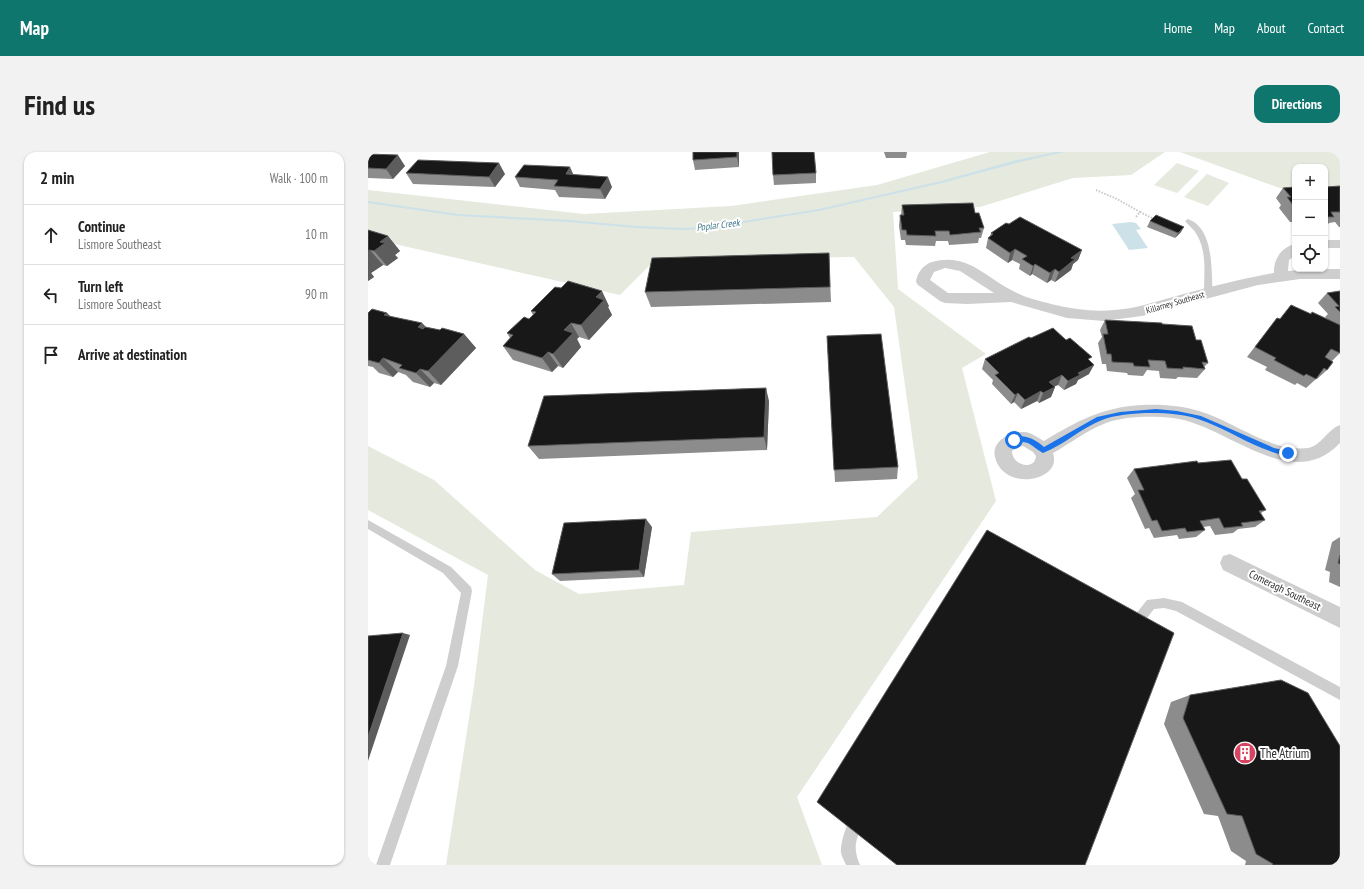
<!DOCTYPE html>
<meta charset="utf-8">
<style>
:root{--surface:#fff;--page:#f2f2f2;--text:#222;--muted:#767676;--line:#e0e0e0;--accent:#0f766e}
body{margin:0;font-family:"PT Sans Narrow",sans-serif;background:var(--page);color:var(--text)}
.controls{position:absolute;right:12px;top:12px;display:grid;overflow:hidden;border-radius:8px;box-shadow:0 1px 3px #0004}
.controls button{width:36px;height:36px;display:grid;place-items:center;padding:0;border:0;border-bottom:1px solid var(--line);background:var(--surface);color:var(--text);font:20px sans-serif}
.stop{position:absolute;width:12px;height:12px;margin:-9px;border:3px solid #1a73e8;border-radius:50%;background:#fff}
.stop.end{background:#1a73e8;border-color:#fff;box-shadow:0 1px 4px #0008}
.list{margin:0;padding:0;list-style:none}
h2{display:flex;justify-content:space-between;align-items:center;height:52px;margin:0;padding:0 16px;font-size:17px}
h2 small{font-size:13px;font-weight:400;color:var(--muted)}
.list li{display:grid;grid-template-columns:26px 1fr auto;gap:12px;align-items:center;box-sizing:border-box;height:60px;padding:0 16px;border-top:1px solid var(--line)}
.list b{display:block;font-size:15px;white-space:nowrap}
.list p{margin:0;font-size:13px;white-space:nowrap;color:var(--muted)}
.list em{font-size:13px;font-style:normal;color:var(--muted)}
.icon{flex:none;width:22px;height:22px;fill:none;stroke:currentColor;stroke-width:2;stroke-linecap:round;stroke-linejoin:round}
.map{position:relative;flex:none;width:972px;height:713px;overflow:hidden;border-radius:12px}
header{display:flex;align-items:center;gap:24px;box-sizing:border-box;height:56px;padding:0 20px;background:var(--accent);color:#fff}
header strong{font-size:19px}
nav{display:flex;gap:22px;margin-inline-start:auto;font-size:14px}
.intro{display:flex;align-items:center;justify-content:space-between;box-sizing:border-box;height:96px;padding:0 24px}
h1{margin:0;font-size:28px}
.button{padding:10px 18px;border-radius:12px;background:var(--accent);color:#fff;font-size:14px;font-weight:700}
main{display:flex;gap:24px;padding:0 24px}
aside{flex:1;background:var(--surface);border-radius:12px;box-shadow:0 1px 3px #0004}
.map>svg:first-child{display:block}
.green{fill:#e5e9de}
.water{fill:#cce1e8}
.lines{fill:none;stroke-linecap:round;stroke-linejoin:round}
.stream{fill:#cce1e8;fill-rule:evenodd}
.path{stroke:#c8c8c8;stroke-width:2;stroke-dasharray:1.5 1.5;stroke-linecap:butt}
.lane{fill:#cecece;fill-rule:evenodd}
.street{fill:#cecece;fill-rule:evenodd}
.wall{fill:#8c8c8c}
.shaded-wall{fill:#5d5d5d}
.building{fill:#181818;stroke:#5d5d5d}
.route{fill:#1a73e8}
.labels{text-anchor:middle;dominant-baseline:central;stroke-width:4;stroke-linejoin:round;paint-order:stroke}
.far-street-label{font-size:9px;fill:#313131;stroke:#fff}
.far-water-label{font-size:10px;font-style:italic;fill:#457a8d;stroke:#fff}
.street-label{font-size:11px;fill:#313131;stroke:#fff}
.near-poi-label{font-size:13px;fill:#313131;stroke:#fff;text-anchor:start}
</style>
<header>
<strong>Map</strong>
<nav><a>Home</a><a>Map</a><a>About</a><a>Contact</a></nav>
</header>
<div class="intro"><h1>Find us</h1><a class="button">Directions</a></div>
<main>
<aside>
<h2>2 min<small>Walk · 100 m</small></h2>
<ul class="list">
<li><svg class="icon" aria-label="ahead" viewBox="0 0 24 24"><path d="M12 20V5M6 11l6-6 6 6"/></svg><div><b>Continue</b><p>Lismore Southeast</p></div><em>10 m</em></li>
<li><svg class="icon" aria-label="left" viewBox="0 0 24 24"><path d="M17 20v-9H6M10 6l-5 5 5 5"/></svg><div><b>Turn left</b><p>Lismore Southeast</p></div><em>90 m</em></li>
<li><svg class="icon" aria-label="arrive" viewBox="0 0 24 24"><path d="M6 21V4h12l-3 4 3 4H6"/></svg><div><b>Arrive at destination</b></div></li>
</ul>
</aside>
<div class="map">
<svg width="972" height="713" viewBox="0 0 972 713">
<rect width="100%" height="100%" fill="#fff"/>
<g class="green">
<path d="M622,0H797L763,23L705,26L612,55L525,60L530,137L618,202L594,216L628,349L429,645L454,713H78L106,534L120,423L0,358V294L66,328L167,418L211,442L316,433L323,380L509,365L550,326L526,155L486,105L288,107L252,143L0,86V38L216,62L363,54L509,33Z"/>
<path d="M812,0H972V39H957V15H927V40H923Z"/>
<path d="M809,11L831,19L809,41L786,33Z"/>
<path d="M839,22L861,31L840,54L816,45Z"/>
</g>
<path class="water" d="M763,70L768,71L773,77L768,78L780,96L761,98L744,72Z"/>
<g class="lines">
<path class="stream" d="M688,0H696L648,11L574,31L451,59L338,77L314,78L268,76L201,70L90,64L0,51V49L90,62L201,68L268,74L314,76L338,75L451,57L573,29L645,9Z"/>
<g class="path">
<path d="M728,38L749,47L772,60L767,66"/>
<path d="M772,60L788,68"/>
</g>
<g class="lane">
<path d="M820,67C842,75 843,105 844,124C844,130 845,137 843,143L840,144L836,141C836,122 839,100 829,83C826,77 821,74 817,69Z"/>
<path d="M0,368L83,415L103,435L104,439L90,514L22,713H8L78,514L93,441L75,421L0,377Z"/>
<path d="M796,446L814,450L972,535V548L808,459L796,456L786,457L775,471L771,480L767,482L763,480L761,476L767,463L779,448Z"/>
<path d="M491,659L496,661L498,666C490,685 483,691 492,713H478C477,710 474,705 473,701C472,690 480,664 491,659Z"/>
</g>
<g class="street">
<rect x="957" y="88" width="15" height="8"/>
<path d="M927,92V103L921,108L920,119L943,117H972V127H932L890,133L774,164L736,169L699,166L643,150L599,152L577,151L572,149L550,133L548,130C549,121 555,113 564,110C601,100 618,127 649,141C659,146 672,149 683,152C704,157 725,160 746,158C767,157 786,150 805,145C839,136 872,127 906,121C905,107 914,95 927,92ZM577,116L592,119L626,141H580L562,128L566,120Z"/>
<path d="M774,253C796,252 819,254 840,262C872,274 905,300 940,296C953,294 960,277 972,273V291C923,343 858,272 805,266C784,264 758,264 738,271C719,278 703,291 685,301C695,330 635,340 627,305C623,289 643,279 656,280C663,280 670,286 676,289C709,269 735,255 774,253ZM655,294L665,300L668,304C667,319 644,314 644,299L650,295Z"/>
<path d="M862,402L972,455V476L855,418L852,411L855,404Z"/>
</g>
</g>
<g class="wall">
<path d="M371,0V15L327,18L325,8Z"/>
<path d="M516,0H539L538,6H518Z"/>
<path d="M0,2L37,14L25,27L0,26Z"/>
<path d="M38,21L137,22L127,35L45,32Z"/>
<path d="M448,21V31L406,33L405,23Z"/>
<path d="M205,23L244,35L237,47L191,45L187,38L152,35L147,25Z"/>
<path d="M972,34V75H971L967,70L961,71L958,75H957V35Z"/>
<path d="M927,35V72L925,70H922L911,56L913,53L908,46L915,36Z"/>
<path d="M534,53L607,61L616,76L613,86H611L610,91L581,93L580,89H568L567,94L538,93L537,88H533L531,74L532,63H533Z"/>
<path d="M782,69L813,80L807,86L779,75Z"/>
<path d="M641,72L714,98L710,108L705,112L703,118L687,130L683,128L679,131L664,122L662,124L651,117L652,112L644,108L640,111L618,96L620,86L622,85L623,81Z"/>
<path d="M0,78L20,84L32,99L27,103L30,106L19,114L15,113L3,121L6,125L0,129Z"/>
<path d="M461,101L463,150L283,155L277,140Z"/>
<path d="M972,139V201L964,209L959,218L949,227H948L938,236L929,231L927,233L897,218L899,215L879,205L909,166L911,167L943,162L960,168L957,165L960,162L950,151L959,141Z"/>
<path d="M241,154L240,155L244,163L221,188L211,185L209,187L213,195L195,216L190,214L184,220L145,208L135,194L142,186L139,181L161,167L165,163L163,159Z"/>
<path d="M0,161H19L23,165L54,171L58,175L72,178L96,182L108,196L73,233L66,231L62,235L45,230L38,223L30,220L25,225L11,221L5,215L0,214Z"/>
<path d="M737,168L794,172L828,188L840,211L836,215L837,217L829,226L810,225L808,227L792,226L791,219L779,218L775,224L760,223L759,221L739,219L738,212H734L730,191L734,185L732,178Z"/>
<path d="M459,184L530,315L529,327L467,330Z"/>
<path d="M617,207L722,209L721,222L710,228L708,232L696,238L690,233L686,234L687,235L683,245L671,251L669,249L653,257L646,250L643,252L624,232L625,228L614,217Z"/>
<path d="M401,249L399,298L171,307L160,294Z"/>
<path d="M830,311L874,327L898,358L893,361L897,368L887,375L870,377L865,381L847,383L842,374L835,375L837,378L828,385L811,387L809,383L786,386L781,376L777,377L763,346L767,342L759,326L766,317Z"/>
<path d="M284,375L276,425L192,429L184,422Z"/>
<path d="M972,384V435L961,430L962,420L957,418L964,390L972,385Z"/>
<path d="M822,543L972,713H877L878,709L863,699L850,664L836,662L796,572L803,550Z"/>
</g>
<g class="shaded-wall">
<path d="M369,0H371V15L369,5Z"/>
<path d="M30,3L37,14L25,27L18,17Z"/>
<path d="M131,11L137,22L127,35L121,25Z"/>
<path d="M202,15L207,26L198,22Z"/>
<path d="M240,25L244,35L237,47L232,37Z"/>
<path d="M816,75L813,80L807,86L810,81Z"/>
<path d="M20,84L32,99L27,103L30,106L19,114L6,99L12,90Z"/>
<path d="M647,97L644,108L640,111L642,101Z"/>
<path d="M2,98L15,113L3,121L6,125L0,129V99Z"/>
<path d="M714,98L710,108L705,112L703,118L687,130L691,120L703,106Z"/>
<path d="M667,112L664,122L662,124L665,114Z"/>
<path d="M687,117L683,128L679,131L682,121Z"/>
<path d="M234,139L241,154L240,155L244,163L221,188L213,173L228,145Z"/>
<path d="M19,161L33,175L16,163Z"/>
<path d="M54,171L67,185L50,175Z"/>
<path d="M203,171L211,185L209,187L213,195L195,216L185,202L196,178Z"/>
<path d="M96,182L108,196L73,233L60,219Z"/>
<path d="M180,200L190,214L184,220L174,206Z"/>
<path d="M15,206L30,220L25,225L11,211Z"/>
<path d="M726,213L721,222L710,228L708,232L696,238L700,229L710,221Z"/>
<path d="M52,217L66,231L62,235L48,221Z"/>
<path d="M694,223L690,233L677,239L681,230Z"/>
<path d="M687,235L683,245L671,251L675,241Z"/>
<path d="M398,236L401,249L399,298L396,285Z"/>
<path d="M673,239L669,249L653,257L657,248Z"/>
<path d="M650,241L646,250L643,252L647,243Z"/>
<path d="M278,367L284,375L276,425L271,418Z"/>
<path d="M35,481L42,483L0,609V585Z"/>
</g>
<g class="building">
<path d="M325,0H369V5L325,8Z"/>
<path d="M404,0H446L448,21L405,23Z"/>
<path d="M0,2L30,3L18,17L0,16Z"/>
<path d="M50,8L131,11L121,25L38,21Z"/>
<path d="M156,13L202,15L198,22L240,25L232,37L186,34L190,28L147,25Z"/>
<path d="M972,34V60H963L966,65H957V35Z"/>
<path d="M927,35V56L919,45H923L915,36Z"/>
<path d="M605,51L607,61H611L616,76H611L613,80L582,83L581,79H567L568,84L539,83L538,78H534L532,63H536L534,53Z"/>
<path d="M788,63L816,75L810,81L782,69Z"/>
<path d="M652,65L714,98L703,106L707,107L691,120L687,117L682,121L667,112L665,114L654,107L659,104L647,97L642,101L620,86L625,82L623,81L638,71L641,72Z"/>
<path d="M0,78L20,84L12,90L17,91L6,99L2,98L0,99Z"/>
<path d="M461,101L462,135L277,140L284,106Z"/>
<path d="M200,129L234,139L228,145L236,148L213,173L203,171L196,178L205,181L185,202L180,200L174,206L135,194L145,183L139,181L156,165L161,167L168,160L163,159L187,135L193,136Z"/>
<path d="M972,139V160L967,155L971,154L959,141Z"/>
<path d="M923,153L943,162L944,160L972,173V201L963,197L957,205L965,210L959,218L956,216L948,227L938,222L936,224L906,208L908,206L887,195L909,166L912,167Z"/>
<path d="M4,157L19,161L16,163L54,171L50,175L55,177L57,175L72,178L74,176L96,182L60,219L52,217L48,221L31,216L34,213L15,206L11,211L0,208V161Z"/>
<path d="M737,168L794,171V172L824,174L828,188H833L840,211L834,210L837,217L815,215V217L799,216L797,209L780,208L782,215L766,214L765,211L744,210L743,202H739L735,182H740Z"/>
<path d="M685,176L698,188L702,186L724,205L720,207L726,213L710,221L712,223L700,229L694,223L681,230L687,235L675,241L673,239L657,248L650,241L647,243L627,223L631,221L617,207L661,185L663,186Z"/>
<path d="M513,182L530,315L466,318L459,184Z"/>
<path d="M398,236L396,285L160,294L176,244Z"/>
<path d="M863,308L874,327H879L898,358L891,359L897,368L873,371L875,374L856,376L851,366L832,369L837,378L819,380L817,376L794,379L789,368L784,369L770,338H776L766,317L829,309L830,311Z"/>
<path d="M278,367L271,418L184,422L196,371Z"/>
<path d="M619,378L806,481L717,713H529L449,650Z"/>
<path d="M972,403V412L970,411Z"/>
<path d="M35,481L0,585V484Z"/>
<path d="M913,528L940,541L972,594V713H904L905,712L888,702L874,664L859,662L815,566L822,543Z"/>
</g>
<path class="route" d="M788,257L809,259L833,264L906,296L920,299L923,301L920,304C887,298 861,277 830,267C805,259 758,259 734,268C713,276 696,293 675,301C662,294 664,289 646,290L643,288C652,279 669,288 676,295L729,265L752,260Z"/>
<defs>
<g id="building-disc" transform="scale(1.15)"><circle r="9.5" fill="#d74461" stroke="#fff"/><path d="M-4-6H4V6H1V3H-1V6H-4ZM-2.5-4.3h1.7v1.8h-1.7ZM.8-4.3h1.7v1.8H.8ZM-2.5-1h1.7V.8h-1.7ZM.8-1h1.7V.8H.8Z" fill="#fff"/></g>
</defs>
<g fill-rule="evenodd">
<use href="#building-disc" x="877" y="601"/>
</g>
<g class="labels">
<g class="far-street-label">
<text transform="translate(807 150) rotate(-16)">Killarney Southeast</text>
</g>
<g class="far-water-label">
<text transform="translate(350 73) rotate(-7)">Poplar Creek</text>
</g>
<g class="street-label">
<text transform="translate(917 438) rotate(26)">Comeragh Southeast</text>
</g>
<g class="near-poi-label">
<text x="892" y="601">The Atrium</text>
</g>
</g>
</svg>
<div class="controls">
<button>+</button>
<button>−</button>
<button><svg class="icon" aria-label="locate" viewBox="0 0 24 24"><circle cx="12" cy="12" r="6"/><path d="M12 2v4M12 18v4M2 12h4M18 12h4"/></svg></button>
</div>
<div class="stop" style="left:646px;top:288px"></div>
<div class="stop end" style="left:920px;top:301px"></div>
</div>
</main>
